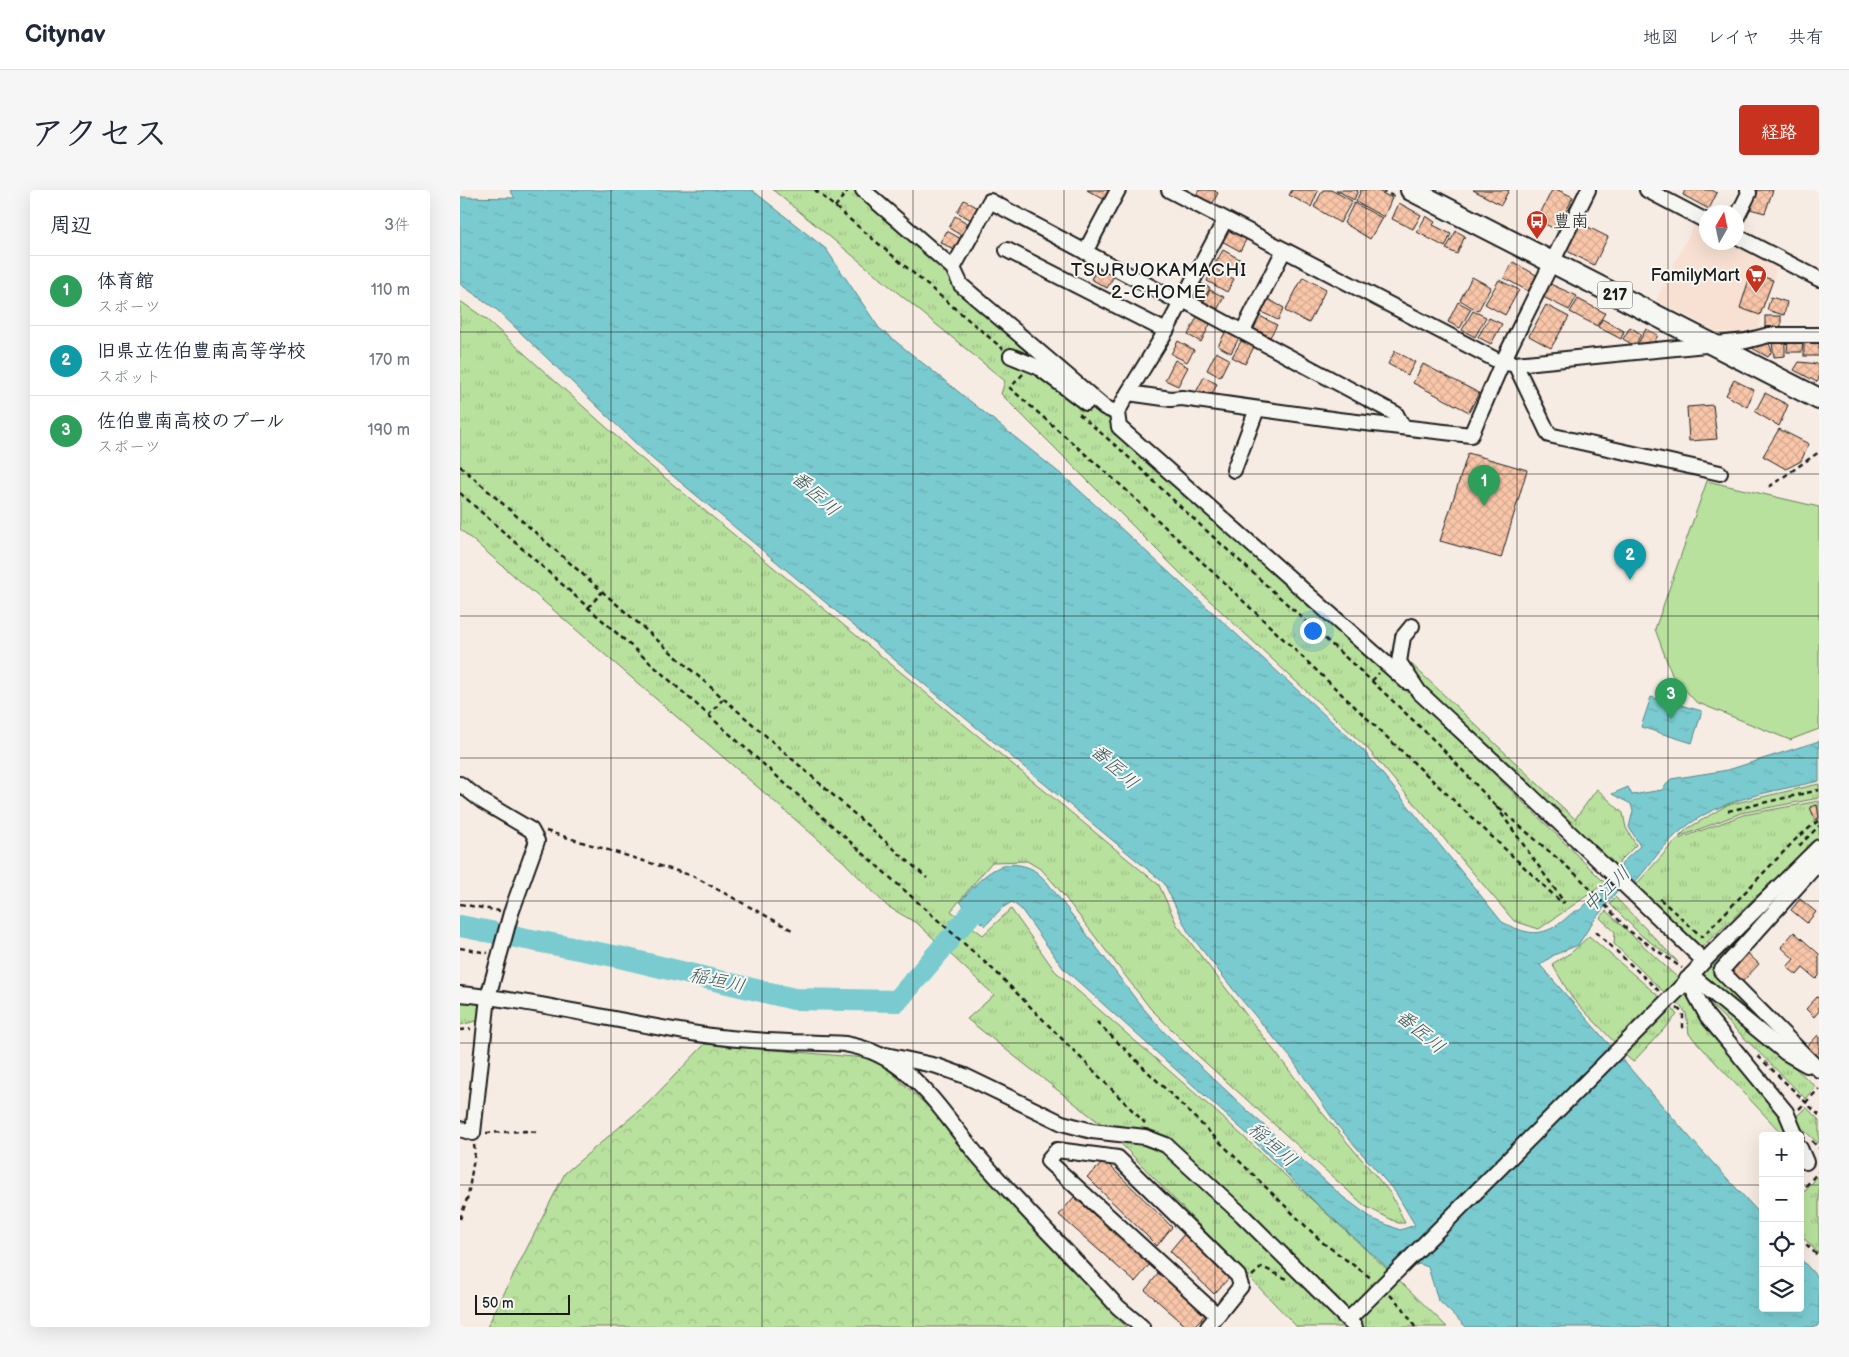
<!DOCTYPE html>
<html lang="ja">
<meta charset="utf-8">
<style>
:root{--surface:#fff;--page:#f6f6f7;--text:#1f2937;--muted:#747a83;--line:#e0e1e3;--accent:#c8321e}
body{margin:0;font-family:"Balsamiq Sans","Klee One",sans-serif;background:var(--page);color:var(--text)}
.controls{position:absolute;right:15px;bottom:15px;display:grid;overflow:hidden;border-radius:5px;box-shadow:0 5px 20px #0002}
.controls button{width:45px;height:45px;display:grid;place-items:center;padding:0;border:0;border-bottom:1px solid var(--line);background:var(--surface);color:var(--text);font:25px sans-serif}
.compass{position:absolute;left:1239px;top:15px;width:45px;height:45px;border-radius:50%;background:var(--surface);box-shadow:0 5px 20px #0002;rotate:9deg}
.scale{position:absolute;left:15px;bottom:12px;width:95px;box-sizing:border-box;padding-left:5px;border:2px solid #1c1c1c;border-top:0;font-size:14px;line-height:18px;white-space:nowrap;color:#1c1c1c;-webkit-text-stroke:4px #f6f6f2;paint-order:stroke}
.you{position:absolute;left:852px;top:440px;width:18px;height:18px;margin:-12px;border:4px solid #fff;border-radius:50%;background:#1a73e8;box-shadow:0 0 0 8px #1a73e833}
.badge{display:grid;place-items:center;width:32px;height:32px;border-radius:50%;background:var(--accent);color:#fff;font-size:16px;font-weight:700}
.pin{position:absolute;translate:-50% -41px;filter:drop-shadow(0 1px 2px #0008)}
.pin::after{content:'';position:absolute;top:26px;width:18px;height:15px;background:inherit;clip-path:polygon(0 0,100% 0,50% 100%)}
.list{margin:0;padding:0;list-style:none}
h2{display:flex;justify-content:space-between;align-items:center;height:65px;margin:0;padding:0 20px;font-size:21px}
h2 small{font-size:16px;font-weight:400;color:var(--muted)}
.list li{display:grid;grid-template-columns:32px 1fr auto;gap:15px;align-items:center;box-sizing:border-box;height:70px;padding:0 20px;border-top:1px solid var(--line)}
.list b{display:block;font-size:19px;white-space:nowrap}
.list p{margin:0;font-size:16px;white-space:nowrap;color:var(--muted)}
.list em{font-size:16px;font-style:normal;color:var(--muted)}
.icon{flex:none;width:28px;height:28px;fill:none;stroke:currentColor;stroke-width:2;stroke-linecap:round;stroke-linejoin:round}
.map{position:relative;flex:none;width:1359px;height:1137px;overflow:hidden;border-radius:5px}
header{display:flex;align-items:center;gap:30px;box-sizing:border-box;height:70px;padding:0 25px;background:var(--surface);border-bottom:1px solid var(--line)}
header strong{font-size:24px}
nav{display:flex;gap:28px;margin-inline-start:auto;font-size:18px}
.intro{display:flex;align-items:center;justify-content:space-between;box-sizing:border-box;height:120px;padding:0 30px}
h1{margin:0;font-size:35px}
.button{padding:12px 22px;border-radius:5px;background:var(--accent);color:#fff;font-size:18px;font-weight:700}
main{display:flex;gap:30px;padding:0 30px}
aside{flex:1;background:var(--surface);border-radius:5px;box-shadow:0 5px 20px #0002}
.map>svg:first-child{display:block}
.built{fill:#f8e1d2}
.grass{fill:url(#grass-tufts);stroke:#6a7e5c}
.forest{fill:url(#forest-crowns);stroke:#6a7e5c}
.garden{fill:#b8e19d;stroke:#6a7e5c}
.water{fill:url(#water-ripples);stroke:#548588}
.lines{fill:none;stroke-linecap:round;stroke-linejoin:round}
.river{stroke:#7acbd0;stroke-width:22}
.building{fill:url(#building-cross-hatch);stroke:#1c1c1c}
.minor-casing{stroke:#1c1c1c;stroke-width:18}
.highway-casing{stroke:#1c1c1c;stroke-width:24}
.path{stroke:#1c1c1c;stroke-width:2.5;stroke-dasharray:5 4;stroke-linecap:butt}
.minor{stroke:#f6f6f2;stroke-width:14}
.highway{stroke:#f6f6f2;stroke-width:20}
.minor-bridge-casing{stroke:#1c1c1c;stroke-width:18;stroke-linecap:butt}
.minor-bridge{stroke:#f6f6f2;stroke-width:14}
.grid{fill:none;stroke:#1c1c1c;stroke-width:1;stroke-opacity:0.55}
.labels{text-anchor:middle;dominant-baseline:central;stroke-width:4;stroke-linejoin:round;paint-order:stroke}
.shield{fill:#f6f6f2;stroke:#5d5d5c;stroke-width:1}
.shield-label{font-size:16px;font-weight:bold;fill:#1c1c1c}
.poi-label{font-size:18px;fill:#1c1c1c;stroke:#f6f6f2;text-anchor:start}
.neighbourhood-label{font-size:19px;letter-spacing:1px;fill:#1c1c1c;stroke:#f6f6f2}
.water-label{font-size:19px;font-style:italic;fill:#3d595b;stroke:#f6f6f2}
</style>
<header>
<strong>Citynav</strong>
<nav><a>地図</a><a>レイヤ</a><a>共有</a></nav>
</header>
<div class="intro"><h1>アクセス</h1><a class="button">経路</a></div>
<main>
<aside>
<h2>周辺<small>3件</small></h2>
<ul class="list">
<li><span class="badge" style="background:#2e9e5b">1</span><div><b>体育館</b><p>スポーツ</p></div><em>110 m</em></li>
<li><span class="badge" style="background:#0f9aa8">2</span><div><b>旧県立佐伯豊南高等学校</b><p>スポット</p></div><em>170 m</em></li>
<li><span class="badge" style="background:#2e9e5b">3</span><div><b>佐伯豊南高校のプール</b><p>スポーツ</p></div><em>190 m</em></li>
</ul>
</aside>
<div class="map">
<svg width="1359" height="1137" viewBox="0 0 1359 1137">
<defs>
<pattern id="grass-tufts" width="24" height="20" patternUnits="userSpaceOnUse" patternTransform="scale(1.25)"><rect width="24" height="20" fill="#b8e19d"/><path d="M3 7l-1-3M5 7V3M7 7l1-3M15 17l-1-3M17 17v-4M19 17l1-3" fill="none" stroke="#9ec087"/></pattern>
<pattern id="forest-crowns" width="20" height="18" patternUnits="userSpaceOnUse" patternTransform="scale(1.25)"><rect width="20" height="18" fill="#b8e19d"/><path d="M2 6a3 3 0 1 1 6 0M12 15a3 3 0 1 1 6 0" fill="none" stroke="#9ec087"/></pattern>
<pattern id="water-ripples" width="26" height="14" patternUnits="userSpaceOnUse" patternTransform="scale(1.25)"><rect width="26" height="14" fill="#7acbd0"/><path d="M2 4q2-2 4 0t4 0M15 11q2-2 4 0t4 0" fill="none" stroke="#69aeb2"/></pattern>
<pattern id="building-cross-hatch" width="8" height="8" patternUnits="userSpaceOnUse" patternTransform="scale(1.25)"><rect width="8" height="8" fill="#f9c6a9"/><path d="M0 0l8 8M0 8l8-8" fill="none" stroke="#d5aa91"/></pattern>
</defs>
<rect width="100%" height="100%" fill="#f7ece3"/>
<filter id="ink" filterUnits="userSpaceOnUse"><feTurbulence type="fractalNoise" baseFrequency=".02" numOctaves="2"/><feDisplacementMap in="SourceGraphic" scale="10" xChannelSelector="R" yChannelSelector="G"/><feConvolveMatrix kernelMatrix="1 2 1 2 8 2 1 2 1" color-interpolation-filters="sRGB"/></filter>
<g filter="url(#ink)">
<path class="built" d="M1236,31L1246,37V52H1276L1316,72L1315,86L1298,138L1265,146L1196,110Z"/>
<g class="grass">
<path d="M313,0H395C508,97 616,199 726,299C868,428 1010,557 1145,693L1079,739L1054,731L907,558L719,382L541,204L545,191Z"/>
<path d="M0,111L26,129L176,264L699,695L717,735L859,919L931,1004L945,1033H938L905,1016L737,865L690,818L597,697L582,680L567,671L532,672L491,721L523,745L551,719L595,781L761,926L940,1091L987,1137H837L646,938L507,829L534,805L458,734L427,716L383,671L0,339Z"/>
<path d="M945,468L1115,629L1137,599L1163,623L1166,638L1176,655L1160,671L1156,682L965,500L942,473Z"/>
<path d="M1359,594V608L1281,623L1219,647L1227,639L1267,615Z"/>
<path d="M1359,611V648L1242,757L1174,697L1216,650L1283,625Z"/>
<path d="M1347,676L1254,783L1327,855L1239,786Z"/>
<path d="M1155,707L1218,772L1182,746L1150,714Z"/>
<path d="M1146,721L1219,789V795L1208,806L1154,754L1155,742L1140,728Z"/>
<path d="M1129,746L1203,810L1158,856L1112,808L1092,774L1112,762Z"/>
<path d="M1225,804L1236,811L1317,918L1331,946H1324L1229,844L1226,823L1216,811Z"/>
<path d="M1246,806L1322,866L1356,897L1346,909L1246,810Z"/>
<path d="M0,810L22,813L20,830L0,835Z"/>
<path d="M1210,815L1217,825L1173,872L1164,864Z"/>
<path d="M1346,917L1359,930V954L1333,930Z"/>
<path d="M1359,985V1064L1340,1044V1007Z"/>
</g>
<path class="forest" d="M245,854L417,869L480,928L666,1137H27L105,983L188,913Z"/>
<path class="garden" d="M1247,291L1359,317V539L1330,550L1236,512L1212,485L1195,439Z"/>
<g class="water">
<path d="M50,0H292L366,59L419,138L607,289L904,561L1042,732C1066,744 1081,749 1104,730C1110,725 1113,721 1120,720L1157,684L1163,672L1180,656L1169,637L1173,621L1171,614L1152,604L1168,597L1172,605L1202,600L1211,589L1268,580L1359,551V591C1312,602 1261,608 1223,639C1205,653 1191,673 1177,690L1164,692L1132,733L1118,755L1094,765L1080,775L1240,959L1303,1027V1118H1340V1068L1359,1089V1137H1006L978,1110L968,1077L960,1074L931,1081L857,1014L785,942L603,778L561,719L552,712L542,718L525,736L500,712C519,690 539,664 572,679C577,682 583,688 587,692L678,812L704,842L788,921L883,1007L913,1029L940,1040L955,1035L936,1003L877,935L831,868L780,808L728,742L704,693L190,267L37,120L0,94V7L55,8Z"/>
<path d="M1191,507L1242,521L1232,553L1181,537Z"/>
</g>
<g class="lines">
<g class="river">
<path d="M0,736L159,767L334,809L437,811L489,750"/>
<path d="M497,740L522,711L536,706"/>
</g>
</g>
<g class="building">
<path d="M627,0H651L645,10Z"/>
<path d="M739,0H753L758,3L752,15L735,7Z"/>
<path d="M832,0H857L858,1L851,17L829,5Z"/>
<path d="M863,0H871L892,11L880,33L854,17Z"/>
<path d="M876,0H898L894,10Z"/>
<path d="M901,0H916L932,8L924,27L896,12Z"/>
<path d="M1013,0H1049L1041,15Z"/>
<path d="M1092,0H1098L1113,7L1097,40L1077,30Z"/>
<path d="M1225,0H1252L1257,3L1249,19L1223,5Z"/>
<path d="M1296,0H1313L1305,23L1290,19Z"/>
<path d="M504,10L520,19L513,31L497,22Z"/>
<path d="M894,13L922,28L910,49L884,33Z"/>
<path d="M939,13L961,25L953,39L932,29Z"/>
<path d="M495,26L511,35L504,47L489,38Z"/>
<path d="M966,26L975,32L973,35L991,44L985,57L957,42Z"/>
<path d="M1120,33L1148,47L1134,75L1105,60Z"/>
<path d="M767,37L787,48L780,61L760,50Z"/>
<path d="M487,41L503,50L496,61L480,52Z"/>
<path d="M996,41L1005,46L997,64L986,59Z"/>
<path d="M763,60L783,71L777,83L756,72Z"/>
<path d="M1053,72L1078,86L1068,101L1044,88Z"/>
<path d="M638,77L654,86L647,98L631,89Z"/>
<path d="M753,78L774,89L767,102L747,91Z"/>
<path d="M1291,83L1313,90L1300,125L1280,118Z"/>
<path d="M843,87L866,99L849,133L825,121Z"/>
<path d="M1012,87L1031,97L1018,121L1000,110Z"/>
<path d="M1039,90L1059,100L1045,125L1025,114Z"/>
<path d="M736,91L750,98L740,116L727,109Z"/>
<path d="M1088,93L1117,106L1109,120L1081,106Z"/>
<path d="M750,100L764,107L755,124L741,117Z"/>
<path d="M804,107L824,118L818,130L797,120Z"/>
<path d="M1311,107L1327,112L1324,125L1307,120Z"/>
<path d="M1118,109L1145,123L1137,136L1110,122Z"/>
<path d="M998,112L1011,119L1000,138L988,132Z"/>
<path d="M1086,115L1109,127L1091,158L1069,146Z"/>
<path d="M1013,121L1026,127L1015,147L1002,140Z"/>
<path d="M796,124L817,135L810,147L789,136Z"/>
<rect x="1305" y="126" width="16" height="13"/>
<path d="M737,127L750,134L741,152L728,145Z"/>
<path d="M1029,128L1042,134L1031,154L1018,147Z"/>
<path d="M1142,129L1164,141L1161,149L1138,137Z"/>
<path d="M1170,137L1181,144L1175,156L1163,149Z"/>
<path d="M767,139L780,146L771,163L758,156Z"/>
<path d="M1186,139L1198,145L1192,156L1177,155Z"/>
<path d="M783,148L795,155L785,174L772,167Z"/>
<path d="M1328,150L1343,151L1342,162H1327Z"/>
<rect x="1344" y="150" width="15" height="16"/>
<path d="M718,151L734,160L727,172L711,164Z"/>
<path d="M1308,151L1312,161L1308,167L1292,158L1295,152Z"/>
<path d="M1325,151V166L1314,167L1312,152Z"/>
<path d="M935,161L955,172L948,185L928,174Z"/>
<path d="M756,162L769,169L760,187L747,180Z"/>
<path d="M715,170L728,177L718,196L705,190Z"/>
<path d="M1339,172L1359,174V189L1357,192L1334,180Z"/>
<path d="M963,174L1019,203L1009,222L953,193Z"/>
<path d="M744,187L757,194L748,211L735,204Z"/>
<path d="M1274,190L1294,200L1287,217L1266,205Z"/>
<path d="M1305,203L1328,215L1319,236L1295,222Z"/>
<path d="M1253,215L1257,249L1229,251L1227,217Z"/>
<path d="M1319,239L1349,254L1341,271L1326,279L1303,266Z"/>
<path d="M1008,263L1067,280L1041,368L980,351Z"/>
<path d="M1357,615L1359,628L1355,630L1350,617Z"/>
<path d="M1340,709L1356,722L1347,733L1331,720Z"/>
<path d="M1334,742L1359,764V786L1356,789L1343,778L1337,785L1327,777L1334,769L1321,757Z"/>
<path d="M1286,762L1299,774L1282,792L1269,780Z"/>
<path d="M1357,807L1359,808V821L1354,827L1346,819Z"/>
<path d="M1358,845L1359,846V871L1346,858Z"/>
<path d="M645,971L712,1037L697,1056L627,987Z"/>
<path d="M614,1007L690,1074L675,1092L599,1025Z"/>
<path d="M725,1043L769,1088L754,1104L710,1061Z"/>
<path d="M699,1083L747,1123L733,1137H727L685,1100Z"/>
</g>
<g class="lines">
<g class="minor-casing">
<g id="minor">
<path d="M403,0L493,78L501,95L644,217L657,223"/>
<path d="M709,0L1042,173L1055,174L1286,151L1309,145H1359"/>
<path d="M1187,0L1246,31"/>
<path d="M1276,29L1289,3L1288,0"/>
<path d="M765,30L706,141L668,203L711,209L722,208L879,230L1011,245L1042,173L1128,0"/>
<path d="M1276,46L1359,89"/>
<path d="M547,60L706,141"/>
<path d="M625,62L658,0"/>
<path d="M493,78L530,11L721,113"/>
<path d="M723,110L936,224L943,237"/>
<path d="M783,141L824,60"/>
<path d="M551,166L578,177L626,213"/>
<path d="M1055,174L1089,245L1260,283"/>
<path d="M668,203L657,223L659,237L947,492"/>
<path d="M774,280L797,219"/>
<path d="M952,436L943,447L939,472L959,502L1069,604L1244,771"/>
<path d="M0,594L22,611L71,640L77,651L51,723L28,807L13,943L0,939"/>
<path d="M1359,672L1261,781L1359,880"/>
<path d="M1231,785L1326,863L1347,875"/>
<path d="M1227,789L1247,826L1326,922L1336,946"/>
<path d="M1220,798L1244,771L1359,657"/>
<path d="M0,804C87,812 173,836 259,847C301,852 344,852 385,854C409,858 431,869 449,885C476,908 495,939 518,966C563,1018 612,1066 658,1117L682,1137"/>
<path d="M426,865L477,876L505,886L602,933L632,941L685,947L706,955L782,1025L895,1137"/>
<path d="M1340,958L1346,972"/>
<path d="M748,1137L781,1096L778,1086L658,968L597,960L588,971L757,1125"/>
</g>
</g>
<g class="highway-casing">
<path id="highway" d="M951,0L1359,209"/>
</g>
<g class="path">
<path d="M355,0L543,159"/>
<path d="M921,0L937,8"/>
<path d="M375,17L388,0"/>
<path d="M563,184L550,198L665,299L1102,713"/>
<path d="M619,224L662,261L726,322L916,495L977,553L1033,613L1120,688L1168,740L1222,778"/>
<path d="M0,276L467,688"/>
<path d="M1309,297L1359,262"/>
<path d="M0,303L537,783L685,933"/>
<path d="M128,418L142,402"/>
<path d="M912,491L919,483"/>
<path d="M248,526L263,509"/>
<path d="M1036,616L1104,712L1102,713"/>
<path d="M1268,621L1359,600"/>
<path d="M86,641L233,686L332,740"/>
<path d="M1339,656L1359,636"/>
<path d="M1200,709L1242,747L1336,649L1359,630"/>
<path d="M0,714L40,721"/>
<path d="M1136,742L1200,802"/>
<path d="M0,758L28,763"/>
<path d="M1217,818L1223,823V840"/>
<path d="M637,832L862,1052L911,1088"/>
<path d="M0,840L11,839"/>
<path d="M1298,866L1359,925"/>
<path d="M1339,919L1359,899"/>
<path d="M26,943L65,941L76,942"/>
<path d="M1352,951L1359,958"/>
<path d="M1340,1003L1359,981"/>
<path d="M0,1029L8,1006L15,962L14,955"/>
<path d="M1340,1048L1359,1067"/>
<path d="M792,1086L802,1077L829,1090"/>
<path d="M930,1105L943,1118L955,1137"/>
</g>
<use href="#minor" class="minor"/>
<use href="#highway" class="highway"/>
<g class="minor-bridge-casing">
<path id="minor-bridge" d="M893,1125L1220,798"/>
</g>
<use href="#minor-bridge" class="minor-bridge"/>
</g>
</g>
<path class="grid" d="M151,0V1137M302,0V1137M453,0V1137M604,0V1137M755,0V1137M906,0V1137M1057,0V1137M1208,0V1137M0,142H1359M0,284H1359M0,426H1359M0,568H1359M0,711H1359M0,853H1359M0,995H1303M1340,995H1359"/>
<defs>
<g id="bus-pin" transform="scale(1.125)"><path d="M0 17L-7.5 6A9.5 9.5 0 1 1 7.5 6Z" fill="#c8321e" stroke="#f6f6f2"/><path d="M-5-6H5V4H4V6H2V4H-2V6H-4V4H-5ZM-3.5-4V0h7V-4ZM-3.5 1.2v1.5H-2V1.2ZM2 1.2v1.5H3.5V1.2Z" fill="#fff"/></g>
<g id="supermarket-pin" transform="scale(1.125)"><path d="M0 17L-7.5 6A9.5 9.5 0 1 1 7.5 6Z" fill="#c8321e" stroke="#f6f6f2"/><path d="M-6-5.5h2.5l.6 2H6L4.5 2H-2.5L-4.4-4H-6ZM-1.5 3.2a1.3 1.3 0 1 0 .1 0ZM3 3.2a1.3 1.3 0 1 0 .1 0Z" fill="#fff"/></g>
</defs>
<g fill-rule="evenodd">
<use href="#bus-pin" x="1077" y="31"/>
<use href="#supermarket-pin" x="1296" y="85"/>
</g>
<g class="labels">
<rect class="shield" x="1137.5" y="91.5" width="35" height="27" rx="4"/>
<g class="shield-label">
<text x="1155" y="105">217</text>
</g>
<g class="poi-label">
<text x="1093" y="31">豊南</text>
<text x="1280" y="85" text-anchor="end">FamilyMart</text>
</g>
<g class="neighbourhood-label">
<text x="699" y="80">TSURUOKAMACHI<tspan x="699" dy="22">2-CHOME</tspan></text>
</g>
<g class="water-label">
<text transform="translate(355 304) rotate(42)">番匠川</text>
<text transform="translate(654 577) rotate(42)">番匠川</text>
<text transform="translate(1147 700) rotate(-44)">中江川</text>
<text transform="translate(257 791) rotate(13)">稲垣川</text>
<text transform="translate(960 842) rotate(40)">番匠川</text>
<text transform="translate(812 955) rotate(41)">稲垣川</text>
</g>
</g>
</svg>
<div class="controls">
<button>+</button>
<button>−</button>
<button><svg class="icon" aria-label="locate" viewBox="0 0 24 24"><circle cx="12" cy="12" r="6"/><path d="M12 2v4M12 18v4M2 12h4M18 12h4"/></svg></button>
<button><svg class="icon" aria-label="layers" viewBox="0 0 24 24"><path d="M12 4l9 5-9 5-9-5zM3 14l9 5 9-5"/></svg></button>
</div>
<svg class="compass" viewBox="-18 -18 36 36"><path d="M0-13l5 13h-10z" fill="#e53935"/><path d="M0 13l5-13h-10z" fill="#747a83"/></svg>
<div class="scale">50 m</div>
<div class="you"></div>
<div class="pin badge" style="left:1024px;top:316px;background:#2e9e5b">1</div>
<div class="pin badge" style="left:1170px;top:390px;background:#0f9aa8">2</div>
<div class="pin badge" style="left:1211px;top:529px;background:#2e9e5b">3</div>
</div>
</main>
